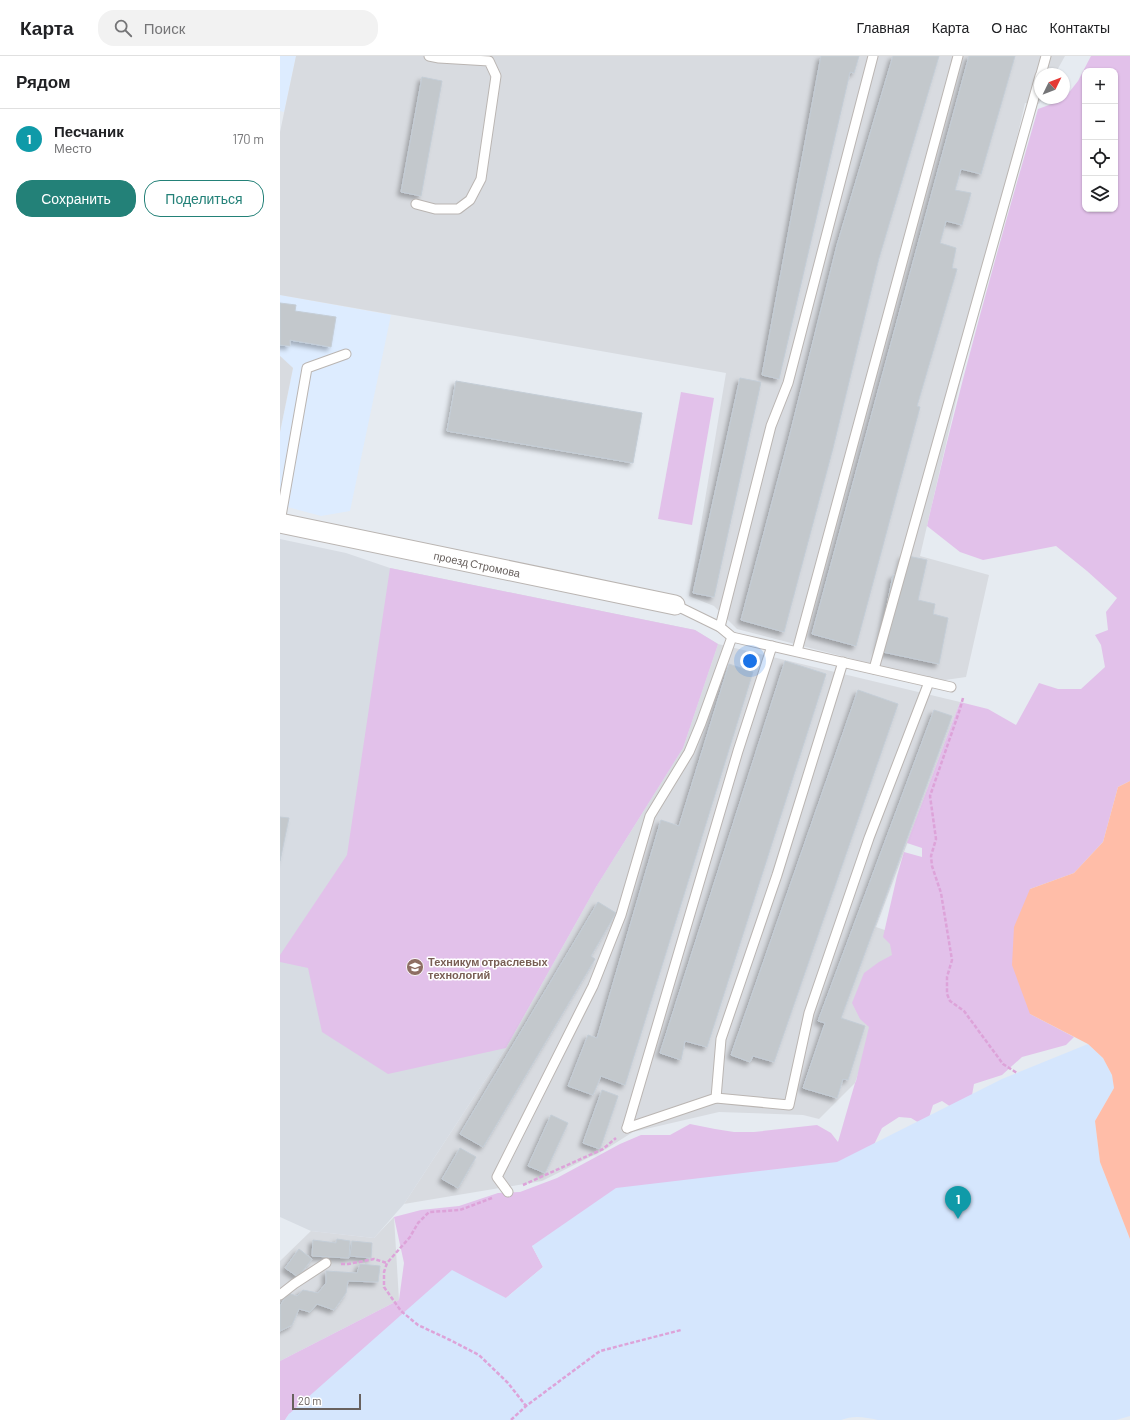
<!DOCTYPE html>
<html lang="ru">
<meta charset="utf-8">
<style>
:root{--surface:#fff;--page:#f2f2f2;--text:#202124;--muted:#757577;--line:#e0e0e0;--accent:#238178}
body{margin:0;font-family:Barlow,sans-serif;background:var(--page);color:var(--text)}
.controls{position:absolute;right:12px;top:12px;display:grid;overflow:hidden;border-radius:8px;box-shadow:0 1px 3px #0004}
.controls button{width:36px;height:36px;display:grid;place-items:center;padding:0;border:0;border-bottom:1px solid var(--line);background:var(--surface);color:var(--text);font:20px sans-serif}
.compass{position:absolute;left:754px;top:12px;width:36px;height:36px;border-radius:50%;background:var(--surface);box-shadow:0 1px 3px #0004;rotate:47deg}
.scale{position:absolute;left:12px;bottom:10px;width:69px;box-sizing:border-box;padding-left:4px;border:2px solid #68615e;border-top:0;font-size:11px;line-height:14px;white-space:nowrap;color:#68615e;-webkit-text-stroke:3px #fff;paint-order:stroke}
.you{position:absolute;left:470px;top:605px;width:14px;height:14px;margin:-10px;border:3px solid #fff;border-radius:50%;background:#1a73e8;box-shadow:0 0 0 6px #1a73e833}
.badge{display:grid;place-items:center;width:26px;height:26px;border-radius:50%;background:var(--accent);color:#fff;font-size:13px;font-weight:700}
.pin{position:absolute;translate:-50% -33px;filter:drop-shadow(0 1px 2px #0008)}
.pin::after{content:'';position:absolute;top:21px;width:14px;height:12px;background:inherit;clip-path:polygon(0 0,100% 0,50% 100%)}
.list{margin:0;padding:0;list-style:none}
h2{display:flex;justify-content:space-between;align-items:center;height:52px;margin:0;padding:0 16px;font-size:17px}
h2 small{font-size:13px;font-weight:400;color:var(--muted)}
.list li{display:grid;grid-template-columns:26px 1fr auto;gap:12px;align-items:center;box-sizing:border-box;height:60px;padding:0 16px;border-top:1px solid var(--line)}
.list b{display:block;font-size:15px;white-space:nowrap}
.list p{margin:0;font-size:13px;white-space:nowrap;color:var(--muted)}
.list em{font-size:13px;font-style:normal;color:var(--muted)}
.actions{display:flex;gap:8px;padding:12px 16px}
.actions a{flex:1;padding:9px 0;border:1px solid var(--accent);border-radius:16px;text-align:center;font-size:14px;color:var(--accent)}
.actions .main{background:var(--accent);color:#fff}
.icon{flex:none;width:22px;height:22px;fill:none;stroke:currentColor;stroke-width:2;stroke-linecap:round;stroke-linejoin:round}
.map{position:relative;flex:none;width:850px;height:1364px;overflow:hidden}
header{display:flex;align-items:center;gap:24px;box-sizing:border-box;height:56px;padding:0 20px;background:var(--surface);border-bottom:1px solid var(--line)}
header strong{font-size:19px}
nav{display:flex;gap:22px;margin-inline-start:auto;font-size:14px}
.search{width:280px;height:36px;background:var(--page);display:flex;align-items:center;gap:10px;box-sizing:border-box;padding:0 14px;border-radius:16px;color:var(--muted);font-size:15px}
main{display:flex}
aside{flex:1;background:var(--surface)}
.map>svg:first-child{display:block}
.commercial{fill:#ddecff}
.industrial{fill:#d8dbe0}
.education{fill:#d7dce3}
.green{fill:#e2c1ea;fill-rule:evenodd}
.sand{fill:#d5e6fd}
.water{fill:#ffbda8}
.building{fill:#c3c8cc;stroke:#c4cdd6;filter:url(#shadow)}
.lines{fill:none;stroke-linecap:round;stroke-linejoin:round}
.lane-casing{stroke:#bab5b2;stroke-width:11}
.street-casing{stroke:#bab5b2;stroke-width:21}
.path{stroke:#dda3d9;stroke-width:2.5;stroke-dasharray:4 2;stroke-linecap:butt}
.lane{stroke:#fff;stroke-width:9}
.street{stroke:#fff;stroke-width:19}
.labels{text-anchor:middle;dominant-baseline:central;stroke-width:3;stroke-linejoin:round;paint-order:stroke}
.street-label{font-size:11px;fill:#68615e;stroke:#fff}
.education-label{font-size:11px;font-weight:bold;fill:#785e54;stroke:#fff;text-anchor:start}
</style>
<header>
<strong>Карта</strong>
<div class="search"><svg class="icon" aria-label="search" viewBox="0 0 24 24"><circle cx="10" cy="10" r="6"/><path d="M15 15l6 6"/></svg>Поиск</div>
<nav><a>Главная</a><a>Карта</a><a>О нас</a><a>Контакты</a></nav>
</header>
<main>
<aside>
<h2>Рядом<small></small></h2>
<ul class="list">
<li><span class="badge" style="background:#0f9aa8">1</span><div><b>Песчаник</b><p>Место</p></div><em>170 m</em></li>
</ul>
<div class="actions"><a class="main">Сохранить</a><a>Поделиться</a></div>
</aside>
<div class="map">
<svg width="850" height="1364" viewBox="0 0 850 1364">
<defs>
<filter id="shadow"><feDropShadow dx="-3.5" dy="3.5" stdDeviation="2" flood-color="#0004"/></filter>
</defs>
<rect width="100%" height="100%" fill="#e6ebf1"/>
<g class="commercial">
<path d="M0,0H16L4,56L0,55Z"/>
<path d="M0,239L111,259L70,455L41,460L0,449V376L13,312L0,300Z"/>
</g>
<g class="industrial">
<path d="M16,0H785L775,18H760V42H762L759,48L745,47L640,500L709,519L686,621L658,625L457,573L434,550L409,540L446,317L0,239V76Z"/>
<path d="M0,300L13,312L0,376Z"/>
<path d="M438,588L680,646L596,871L622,880L575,1027L539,1063L523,1059L439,1056L353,1076L326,1093L262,1125L124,1148L226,992L316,831L403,692Z"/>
<path d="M114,1161L119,1244L0,1305V1205L31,1175L94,1182Z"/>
</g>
<path class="education" d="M0,483L66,497L110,512L415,574L438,588L403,692L316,831L226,992L124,1148L94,1182L31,1175L0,1161Z"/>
<g class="green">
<path d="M811,0H850V725L838,731L823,786L794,817L750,833V958L794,981L786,989L742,1001L722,1019L694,1028L692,1039L674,1053L662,1045L653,1049L646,1071L631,1062L619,1061L602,1072L588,1101L252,1190L263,1211L226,1242L9,1358L5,1364H0V1305L119,1244L124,1207L114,1161L141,1154L179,1150L218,1137L240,1136L277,1122L340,1088L361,1079H390L410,1068L435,1073L454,1076H474L537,1069L551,1077L558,1086L575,1027L577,1023L576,1025L589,971L580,963L572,947L584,917L599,906L612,899L610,888L603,881L617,820L624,796L642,801V792L627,787L680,646L708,653L736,669L759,627L778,633H801L825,611L821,589L815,579L828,574L826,556L837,542L807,515L776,490L703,504L680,496L647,470C679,330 718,192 758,53L783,44L798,25ZM805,15H835V153H805Z"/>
<path d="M401,336L434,342L412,469L378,463Z"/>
<path d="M110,512L415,574L438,588L403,692L316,831L226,992L108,1018L42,976L28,912L0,906V899L67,799Z"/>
</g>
<path class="sand" d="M808,988L823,1002L832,1019L834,1032L815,1065L820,1106L850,1183V1360L836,1364H598C585,1361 573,1359 561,1364H5L9,1358L172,1214L226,1242L263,1211L252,1190L336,1132L557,1106L722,1023Z"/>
<path class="water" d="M850,725V1183L820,1106L815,1065L834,1032L832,1019L823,1002L808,988L750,958L732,909L734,871L750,833L794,817L823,786L838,731Z"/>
<g class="building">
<path d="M541,0H579L574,17L570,16L499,323L482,319Z"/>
<path d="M613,0H659L599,202L553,392L504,576L461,564L510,378L557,189Z"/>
<path d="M689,0H735L701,118L681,113L675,134L691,137L682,169L666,165L660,187L676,192L672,212L677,213L637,350L640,351L576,590L532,578Z"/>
<path d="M142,21L162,25L141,140L121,136Z"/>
<path d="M0,247L16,249L15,255L56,261L51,291L10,284V290L0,289Z"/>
<path d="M460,322L481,326L434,541L413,537Z"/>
<path d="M176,325L362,357L353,407L167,375Z"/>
<path d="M623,499L647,504L638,544L655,548L653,558L668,562L659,608L598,595L613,519L618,520Z"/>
<path d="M505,605L546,618L427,991L405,985L401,1004L380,997Z"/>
<path d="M449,608L473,616L345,1029L321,1020L313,1039L288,1030L308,979L317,982L381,764L399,770Z"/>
<path d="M578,634L618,648L494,1006L473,1000L470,1006L451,999Z"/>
<path d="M654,654L672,660L561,962L585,970L568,1024L563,1023L557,1042L523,1032L545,967L538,965Z"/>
<path d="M0,761L9,762L0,805Z"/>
<path d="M318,846L336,857L311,900L315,903L203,1091L180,1078Z"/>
<path d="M322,1034L338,1040L320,1093L303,1087Z"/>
<path d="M271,1059L288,1067L265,1117L248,1110Z"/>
<path d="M180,1092L196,1101L178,1132L162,1123Z"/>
<path d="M57,1183L70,1185L69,1202L32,1200L33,1184L56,1187Z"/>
<path d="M72,1185L92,1187L91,1202L70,1200Z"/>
<path d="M19,1193L32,1203L18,1221L5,1212Z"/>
<path d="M80,1208L100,1210L98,1226L68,1225L66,1237L54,1254L37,1248L30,1256L19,1253L12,1269L0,1275V1250L8,1237L17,1240L23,1234L38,1237L46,1227V1215L77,1217Z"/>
</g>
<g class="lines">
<g class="lane-casing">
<g id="lane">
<path d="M761,18L766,0"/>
<path d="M136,148L155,153H178L190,144L201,123L216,20L209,5L159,2L149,0"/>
<path d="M0,466L27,312L66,298"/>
<path d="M395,549L440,571L452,581L671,631"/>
<path d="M440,571L491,370L508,327L593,0"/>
<path d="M517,595L678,0"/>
<path d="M594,613L760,20"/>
<path d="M436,1042L509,1049L529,957L589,782L649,626"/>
<path d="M347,1072L436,1042L441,983L497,819L563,606"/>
<path d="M347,1072L458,695L492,590"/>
<path d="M228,1136L217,1121L313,930L341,859L370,760L409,696L421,667L452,581"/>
<path d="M0,1239L14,1228L46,1207"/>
</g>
</g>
<g class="street-casing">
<path id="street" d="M0,467L395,549"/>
</g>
<g class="path">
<path d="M683,642L680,653L650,740L656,783L651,800L652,810L661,837L672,904L667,921V938L670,945L684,955L723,1008L737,1017"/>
<path d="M243,1129L323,1093L336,1082"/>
<path d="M212,1142L180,1154L149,1156L138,1167L130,1181L107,1207L104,1216V1231L121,1255L138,1269L170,1284L199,1299L228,1327L246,1350"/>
<path d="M61,1208H68L94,1203L107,1207"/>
<path d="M231,1364L246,1350L320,1295L401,1274"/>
</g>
<use href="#lane" class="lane"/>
<use href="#street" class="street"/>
</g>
<defs>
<g id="university-disc" transform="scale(0.9)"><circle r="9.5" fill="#8d6e63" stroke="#fff"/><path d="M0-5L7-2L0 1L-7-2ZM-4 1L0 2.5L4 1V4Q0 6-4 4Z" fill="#fff"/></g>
</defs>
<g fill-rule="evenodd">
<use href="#university-disc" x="135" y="911"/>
</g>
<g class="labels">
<g class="street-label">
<text transform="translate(197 508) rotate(12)">проезд Стромова</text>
</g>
<g class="education-label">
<text x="148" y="905">Техникум отраслевых<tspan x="148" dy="13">технологий</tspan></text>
</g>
</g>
</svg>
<div class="controls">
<button>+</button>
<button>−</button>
<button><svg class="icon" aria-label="locate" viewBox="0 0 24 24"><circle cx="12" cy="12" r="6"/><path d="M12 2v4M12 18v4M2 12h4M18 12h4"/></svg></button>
<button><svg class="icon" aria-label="layers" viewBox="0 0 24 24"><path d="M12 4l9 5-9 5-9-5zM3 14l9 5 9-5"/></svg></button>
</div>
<svg class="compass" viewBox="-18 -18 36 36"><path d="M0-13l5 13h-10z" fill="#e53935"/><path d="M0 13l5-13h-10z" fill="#757577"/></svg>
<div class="scale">20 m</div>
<div class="you"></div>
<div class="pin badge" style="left:678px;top:1163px;background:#0f9aa8">1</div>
</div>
</main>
